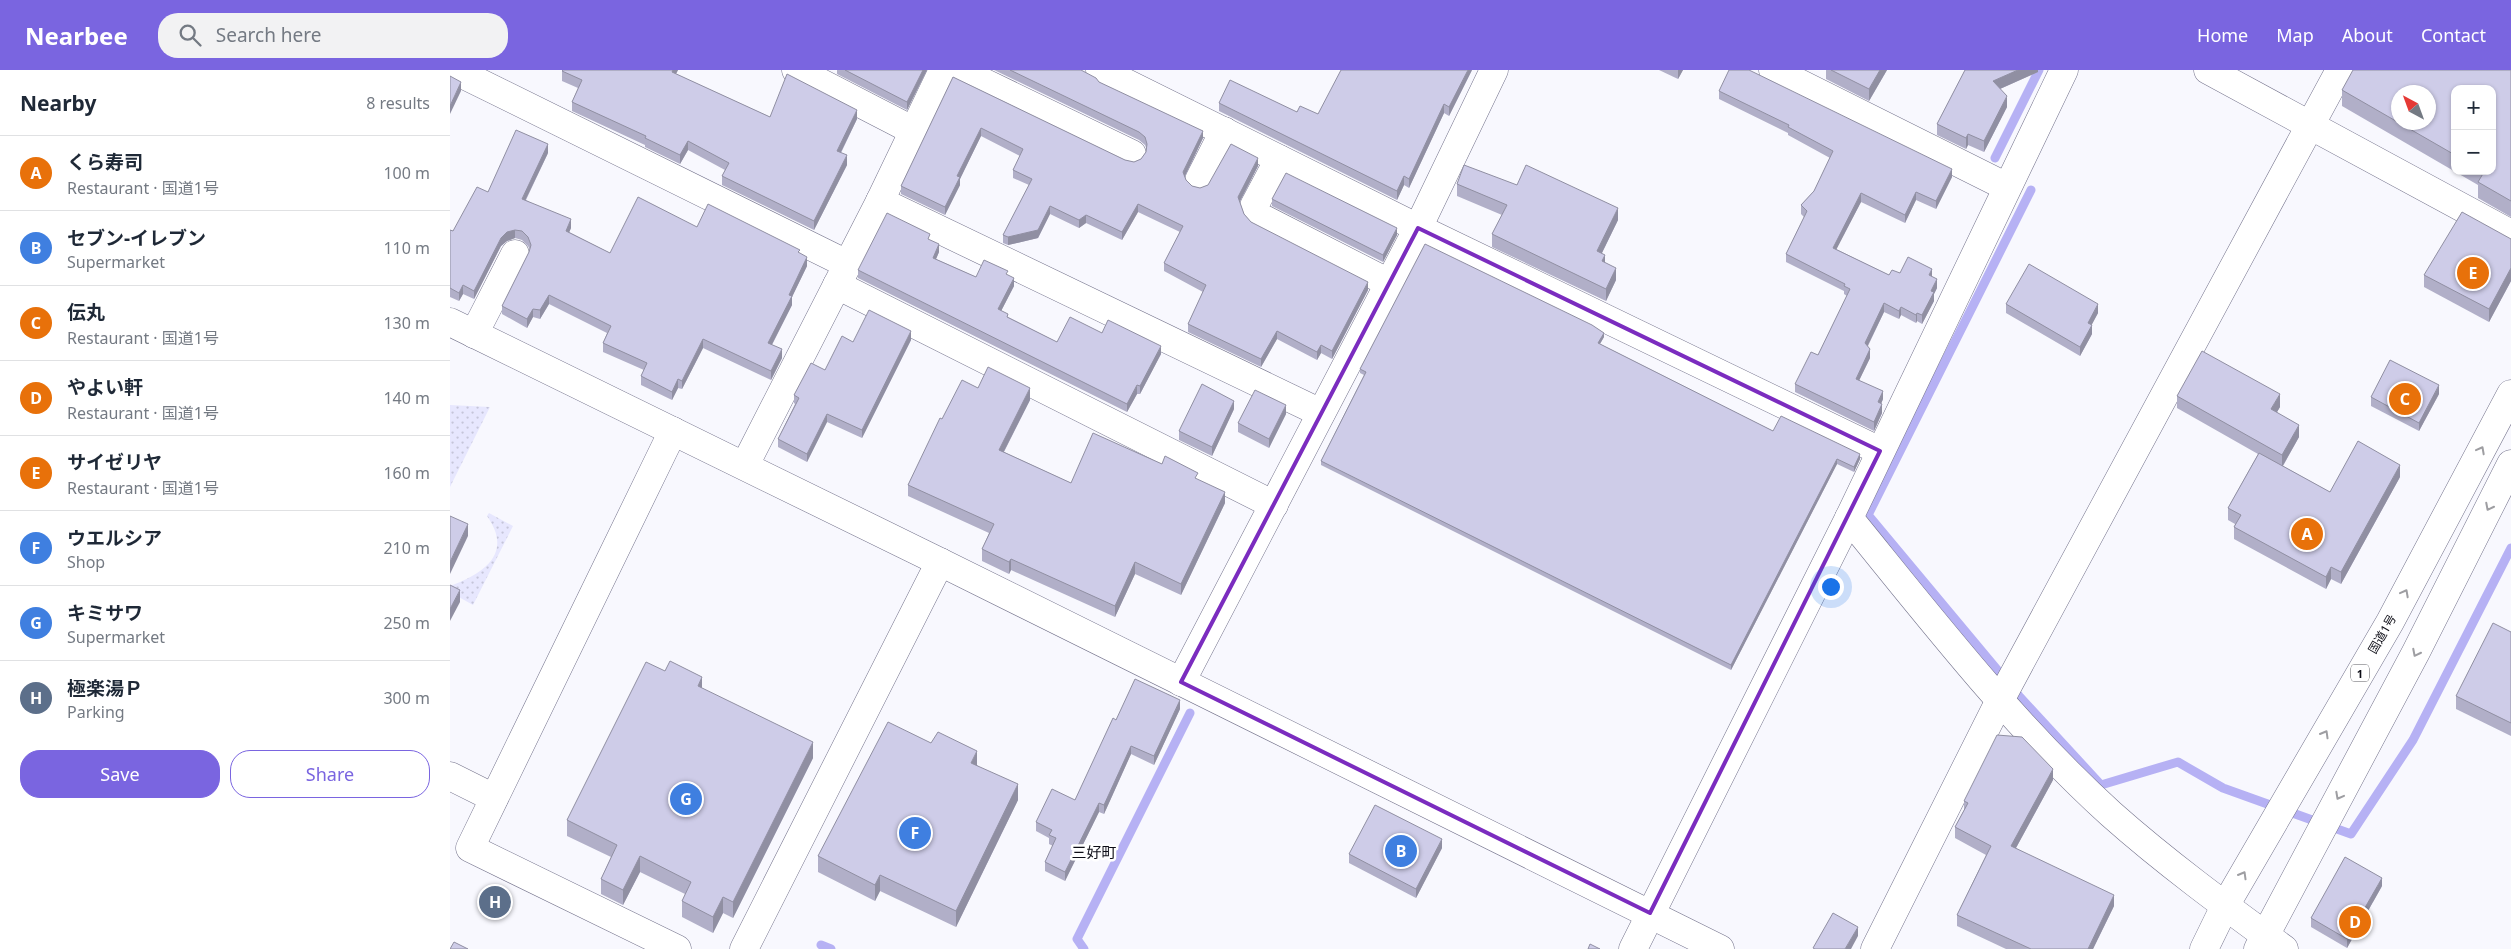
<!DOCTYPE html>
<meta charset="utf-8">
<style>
:root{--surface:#fff;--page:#f2f2f3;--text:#1f2937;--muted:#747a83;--line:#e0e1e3;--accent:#7a65e0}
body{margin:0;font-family:"Noto Sans","Noto Sans JP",sans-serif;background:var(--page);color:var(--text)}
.controls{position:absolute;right:15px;top:15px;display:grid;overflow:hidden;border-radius:10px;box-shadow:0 1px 4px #0004}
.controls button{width:45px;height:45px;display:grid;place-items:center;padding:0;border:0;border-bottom:1px solid var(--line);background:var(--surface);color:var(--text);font:25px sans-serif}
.compass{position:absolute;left:1941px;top:15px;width:45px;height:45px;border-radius:50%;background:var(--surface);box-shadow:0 1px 4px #0004;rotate:319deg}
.you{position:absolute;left:1380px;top:516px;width:18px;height:18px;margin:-12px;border:4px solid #fff;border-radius:50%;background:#1a73e8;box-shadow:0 0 0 8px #1a73e833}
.badge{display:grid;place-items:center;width:32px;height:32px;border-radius:50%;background:var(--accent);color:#fff;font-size:16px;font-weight:700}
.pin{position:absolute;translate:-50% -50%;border:2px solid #fff;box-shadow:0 1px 5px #0006}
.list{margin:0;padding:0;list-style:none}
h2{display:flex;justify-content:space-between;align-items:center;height:65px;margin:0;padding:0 20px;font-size:21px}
h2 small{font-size:16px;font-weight:400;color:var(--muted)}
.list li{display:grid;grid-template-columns:32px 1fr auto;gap:15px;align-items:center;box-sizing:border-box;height:75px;padding:0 20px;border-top:1px solid var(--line)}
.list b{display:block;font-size:19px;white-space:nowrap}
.list p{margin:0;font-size:16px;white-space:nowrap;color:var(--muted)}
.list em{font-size:16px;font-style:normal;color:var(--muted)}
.actions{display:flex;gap:10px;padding:15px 20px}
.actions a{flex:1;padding:11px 0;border:1px solid var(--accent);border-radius:20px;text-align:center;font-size:18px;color:var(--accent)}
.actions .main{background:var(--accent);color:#fff}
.icon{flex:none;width:28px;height:28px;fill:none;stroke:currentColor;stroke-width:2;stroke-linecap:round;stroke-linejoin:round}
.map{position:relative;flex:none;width:2061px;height:879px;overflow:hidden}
header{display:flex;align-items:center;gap:30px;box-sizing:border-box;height:70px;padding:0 25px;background:var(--accent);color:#fff}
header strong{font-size:24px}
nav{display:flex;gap:28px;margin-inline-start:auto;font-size:18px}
.search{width:350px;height:45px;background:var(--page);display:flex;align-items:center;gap:12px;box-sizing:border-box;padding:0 18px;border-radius:20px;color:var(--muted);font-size:19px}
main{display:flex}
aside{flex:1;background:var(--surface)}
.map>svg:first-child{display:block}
.grass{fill:url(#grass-dots)}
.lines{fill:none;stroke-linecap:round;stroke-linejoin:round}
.stream{stroke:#b6b1f4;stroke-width:9}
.minor-casing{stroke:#74738c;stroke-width:29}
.highway-casing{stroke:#74738c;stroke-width:29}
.minor{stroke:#fff;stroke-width:28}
.highway{stroke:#fff;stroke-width:28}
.wall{fill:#b1afc8;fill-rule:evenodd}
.shaded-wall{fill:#908fa2}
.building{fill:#cecce8;stroke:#908fa2;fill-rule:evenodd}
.oneway{stroke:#9e9ea2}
.marked{fill:none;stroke:#7b2cbf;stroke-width:4;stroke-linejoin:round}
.labels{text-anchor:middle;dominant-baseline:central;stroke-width:5;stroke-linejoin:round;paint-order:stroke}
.shield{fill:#fff;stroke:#56565c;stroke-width:1}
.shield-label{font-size:11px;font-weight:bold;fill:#0d0d16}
.street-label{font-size:12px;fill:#0d0d16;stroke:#fff}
.quarter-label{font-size:15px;fill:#0d0d16;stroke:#fff}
</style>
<header>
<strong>Nearbee</strong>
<div class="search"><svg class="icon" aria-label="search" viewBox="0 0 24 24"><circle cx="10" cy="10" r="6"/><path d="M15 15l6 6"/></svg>Search here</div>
<nav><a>Home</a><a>Map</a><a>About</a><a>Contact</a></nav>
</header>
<main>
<aside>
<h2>Nearby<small>8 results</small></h2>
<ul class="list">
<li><span class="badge" style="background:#e8710a">A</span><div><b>くら寿司</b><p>Restaurant · 国道1号</p></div><em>100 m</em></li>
<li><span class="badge" style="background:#3f7fe0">B</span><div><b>セブン-イレブン</b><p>Supermarket</p></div><em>110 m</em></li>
<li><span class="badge" style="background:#e8710a">C</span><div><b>伝丸</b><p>Restaurant · 国道1号</p></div><em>130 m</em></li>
<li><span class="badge" style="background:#e8710a">D</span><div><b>やよい軒</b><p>Restaurant · 国道1号</p></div><em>140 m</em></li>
<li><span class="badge" style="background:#e8710a">E</span><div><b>サイゼリヤ</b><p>Restaurant · 国道1号</p></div><em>160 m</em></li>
<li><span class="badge" style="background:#3f7fe0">F</span><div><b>ウエルシア</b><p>Shop</p></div><em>210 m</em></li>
<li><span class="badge" style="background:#3f7fe0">G</span><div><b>キミサワ</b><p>Supermarket</p></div><em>250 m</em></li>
<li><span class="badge" style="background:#5c6f8a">H</span><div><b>極楽湯Ｐ</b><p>Parking</p></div><em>300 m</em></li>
</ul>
<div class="actions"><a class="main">Save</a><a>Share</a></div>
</aside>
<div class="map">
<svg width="2061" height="879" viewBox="0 0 2061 879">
<defs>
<pattern id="grass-dots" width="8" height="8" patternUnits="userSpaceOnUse" patternTransform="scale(1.25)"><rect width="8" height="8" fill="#e7e7fe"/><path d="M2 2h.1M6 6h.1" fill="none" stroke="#c5c5d9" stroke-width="1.8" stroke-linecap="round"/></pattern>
</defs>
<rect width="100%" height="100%" fill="#f8f8fe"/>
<g class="grass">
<path d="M0,335L40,337L0,417Z"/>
<path d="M39,443L63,456L23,535L0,522V516C33,504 64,484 37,446Z"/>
</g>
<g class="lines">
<g class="stream">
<path d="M1545,88L1589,0"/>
<path d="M1581,120L1418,445L1569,626L1651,715L1728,692L1773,718L1901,764L1963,670L2061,478"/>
<path d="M371,875L381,879"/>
<path d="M634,879L627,869L740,643"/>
</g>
<g class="minor-casing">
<g id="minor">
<path d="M4,0L397,194"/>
<path d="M346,0L464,61"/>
<path d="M508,0L682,84"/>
<path d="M650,0L968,158L1430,381"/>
<path d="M1323,0L1557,117"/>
<path d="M1758,0L2061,164"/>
<path d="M829,89L804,136L808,146L939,213"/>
<path d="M749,110L774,61"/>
<path d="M430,131L871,343"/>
<path d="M387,215L824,435"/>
<path d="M0,252L490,492L1270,879"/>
<path d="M24,264L65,184"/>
<path d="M223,361L20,778L227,879"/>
<path d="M295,395L430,131L493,0"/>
<path d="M1399,448C1482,550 1563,655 1661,744C1715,792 1775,836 1834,879"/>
<path d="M731,612L968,158L1044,0"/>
<path d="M0,706L44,728"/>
<path d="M294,879L490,492"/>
<path d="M1183,879L1399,448L1614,0"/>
<path d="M1425,879L1549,632L1890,0"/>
</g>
</g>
<g class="highway-casing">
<g id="highway">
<path d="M1754,879L1775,836L1940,552L2061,324"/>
<path d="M1808,879L1966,582L2061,394"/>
</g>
</g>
<use href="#minor" class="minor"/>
<use href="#highway" class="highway"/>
</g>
<g class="wall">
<path d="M228,0L226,4L320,47L407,49L391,83L397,95L364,160L272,115V106L275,100L238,80L230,94L195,77V75L122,41V32L128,18L112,11V1Z"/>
<path d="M387,0H477L457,40L387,4Z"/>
<path d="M544,0H631L649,12L753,68L735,107L736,110L742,116L750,118L808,96L790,132L794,144L801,152L918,220L882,289L871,283L867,290L827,269L811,297L738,262V254L753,222L714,201V193L730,162L688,142L672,170L636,153L629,158L600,144L588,168L558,175L553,173V165L579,115L563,108V100L570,86L531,66L510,109V115L495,145L451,124V116L503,7L675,90L684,92L691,89L696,82L697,80L695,75L689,70Z"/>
<path d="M1022,0L999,46L994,43L959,118L954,115L947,130L769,41V33L868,44Z"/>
<path d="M1209,0H1233L1228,9Z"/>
<path d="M1376,0H1437L1419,31L1376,9Z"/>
<path d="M1515,0H1588V2L1550,19L1557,37L1534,82L1518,75L1516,79L1487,65V54Z"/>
<path d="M2061,0V147L2028,128V115L1892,36V20ZM2005,19L2042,101H2005Z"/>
<path d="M1269,21L1502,107L1486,139L1466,130L1455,153L1411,132L1386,179L1439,205L1450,203L1482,207L1487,218L1484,224V231L1472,254L1467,251L1466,253L1451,245L1449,249L1434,242L1418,276L1420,288L1409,310L1433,329L1431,334L1432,343L1424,361L1345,322V314L1368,285L1397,226L1394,224V221L1336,192V184L1354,147L1351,144V135L1364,121L1380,88L1338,65V63L1269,29Z"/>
<path d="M98,83L76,130L121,158L119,162L160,183L247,157L350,183L357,196L342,227V235L322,275L332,288L321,310L253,278L232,319L228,318L222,330L191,315V306L194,300L153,282V273L157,263L99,234L90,249L83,247L77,258L52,244V236L80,180L78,176L72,170L65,168L57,171L51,176L24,229L13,224L9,231L0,227V160L3,161L38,122Z"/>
<path d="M1007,114L1067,115L1168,150L1152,183L1155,193L1166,210L1156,231L1042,177V164L1052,145L1007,126Z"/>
<path d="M822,129L947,165L933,192L822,136Z"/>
<path d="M2061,169V211L2039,252L1974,217V205Z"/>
<path d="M480,170L489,182L486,189L526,207L558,205L564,216L551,241L558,247L607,272L652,263L711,284L690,324H687L677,342L408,208V200Z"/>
<path d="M1556,234L1648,243L1641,255L1642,264L1630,286L1556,243Z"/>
<path d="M1154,267L1150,274L1323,361L1410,389L1404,402L1387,394L1281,600L871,395V391L914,305L910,303V299Z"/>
<path d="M461,270L412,368L377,352L357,392L328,377V369L345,334L344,333V325L375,300L403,272Z"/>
<path d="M528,318L580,330L554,382L621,413L748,410L775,433L731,525L685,504L665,547L561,500L559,504L532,491V479L539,463L458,426V415L492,349Z"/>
<path d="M1989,324L1969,361L1921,336V327Z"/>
<path d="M1727,326L1830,337L1827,342L1849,367L1833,396L1880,422L1950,407L1891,514L1881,509L1876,519L1784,469V457L1785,454L1778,450V438L1808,384L1727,338Z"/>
<path d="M784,339L762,386L729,370V361Z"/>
<path d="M836,344L819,378L788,362V353Z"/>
<path d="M2061,562V666L2006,639V626Z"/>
<path d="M215,601L252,618L363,688L283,848L273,843L263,863L232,847V831L235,824L190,802L173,835L151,824V809L161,787L117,766V750Z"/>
<path d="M730,639L704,695L681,684L654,744L649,742L615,811L595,801V792L603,776L599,774V768L586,761V752L625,730L666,650Z"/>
<path d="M527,695L568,730L506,857L430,821L425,831L368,802V786Z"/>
<path d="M1603,710L1566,778L1664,836L1643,879H1556L1507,856V845L1536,785L1505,768V757L1514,740V731Z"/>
<path d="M992,778L966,828L899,793V784Z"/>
<path d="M1932,816L1897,878L1861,857V848Z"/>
</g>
<g class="shaded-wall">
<path d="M223,0H228L222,11V2Z"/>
<path d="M473,0H477L457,40V32Z"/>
<path d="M1018,0H1022L999,46V37Z"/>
<path d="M1228,0H1233L1228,9Z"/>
<path d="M1430,0H1437L1419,31V19Z"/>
<path d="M1568,0H1588V2L1543,22V11Z"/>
<path d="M11,12V21L0,44V36Z"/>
<path d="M1557,26V37L1534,82V71Z"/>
<path d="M994,34V43L959,118V109Z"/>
<path d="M407,40V49L387,90V81Z"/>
<path d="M531,58V66L510,109V115L495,145V137L507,106Z"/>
<path d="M753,61V68L733,110V102Z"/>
<path d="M1518,64V75L1516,79V68Z"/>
<path d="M238,71V80L230,94V85Z"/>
<path d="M98,74V83L72,137V129Z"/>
<path d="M397,85V95L364,160V151Z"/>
<path d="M808,88V96L788,135V127Z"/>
<path d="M1502,99V107L1486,139V131Z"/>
<path d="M954,106V115L947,130V121Z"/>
<path d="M1466,122V130L1455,153V145Z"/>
<path d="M1411,123V132L1383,186V178Z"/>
<path d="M688,134V142L672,170V162Z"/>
<path d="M600,136V144L588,168L558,175V167Z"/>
<path d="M1168,138V150L1147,193V181Z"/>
<path d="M636,145V153L629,158V150Z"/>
<path d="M121,149V158L116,170V161Z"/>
<path d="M947,158V165L933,192V185Z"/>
<path d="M65,160V168L57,171L51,176L24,229V221L51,168L57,162Z"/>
<path d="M489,174V182L483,196V188Z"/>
<path d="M1155,185V197L1152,191Z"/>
<path d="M357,187V196L342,227V235L318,282V273L339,225Z"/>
<path d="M1166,198V210L1156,231V219Z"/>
<path d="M2061,198V211L2039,252V239Z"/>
<path d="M1482,199V208L1479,205Z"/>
<path d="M564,208V216L548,247V239Z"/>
<path d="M1487,209V218L1484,224V231L1472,254V245L1481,221Z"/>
<path d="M918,212V220L882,289V281Z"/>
<path d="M13,215V224L9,231V223Z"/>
<path d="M99,225V234L90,249V240Z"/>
<path d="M1434,233V242L1415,281V273Z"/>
<path d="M1648,234V243L1638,262V253Z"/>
<path d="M1451,237V245L1449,249V241Z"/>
<path d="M83,239V247L77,258V249Z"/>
<path d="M1467,243V251L1466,253V245Z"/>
<path d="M1642,255V264L1630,286V277Z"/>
<path d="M461,261V270L412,368V360Z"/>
<path d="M827,261V269L811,297V289Z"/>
<path d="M1154,263V267L1148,277V273Z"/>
<path d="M253,269V278L232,319V311Z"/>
<path d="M871,275V283L867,290V282Z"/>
<path d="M711,276V284L690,324V316Z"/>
<path d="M332,279V288L321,310V301Z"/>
<path d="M1420,279V288L1406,317V309Z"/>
<path d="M228,309V318L222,330V322Z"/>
<path d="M687,315V324L677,342V334Z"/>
<path d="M1989,315V324L1969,361V353Z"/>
<path d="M580,318V330L549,391V380Z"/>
<path d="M1433,321V329L1428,341V332Z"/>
<path d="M1830,324V337L1821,352V339Z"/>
<path d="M784,331V339L762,386V377Z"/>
<path d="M1432,334V343L1424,361V352Z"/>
<path d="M836,335V344L819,378V369Z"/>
<path d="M377,344V352L357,392V384Z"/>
<path d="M1849,355V367L1832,397V385Z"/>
<path d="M1410,384V389L1404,402V397Z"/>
<path d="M1387,389V394L1281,600V595Z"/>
<path d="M1950,395V407L1891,514V502Z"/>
<path d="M775,422V433L731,525V514Z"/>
<path d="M18,454V466L0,504V492Z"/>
<path d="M561,489V500L559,504V492Z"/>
<path d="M685,492V504L665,547V536Z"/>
<path d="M1881,497V509L1876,519V507Z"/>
<path d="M10,520V532L0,551V539Z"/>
<path d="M252,607V623L248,616Z"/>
<path d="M730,630V639L704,695V686Z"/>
<path d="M363,672V688L283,848V832Z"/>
<path d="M681,676V684L654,744V735Z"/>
<path d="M527,681V697L521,693Z"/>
<path d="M1603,699V710L1561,787V776Z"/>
<path d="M568,714V730L506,857V841Z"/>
<path d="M649,733V742L615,811V802Z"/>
<path d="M992,769V778L966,828V819Z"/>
<path d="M190,786V802L173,835V820Z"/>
<path d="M430,805V821L425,831V815Z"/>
<path d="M1932,808V816L1897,878V869Z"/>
<path d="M1664,825V836L1643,879H1638Z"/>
<path d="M273,827V843L263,863V847Z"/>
<path d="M1408,857V866L1401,879H1395Z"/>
</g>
<g class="building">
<path d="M113,0H223L222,2L320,47L337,4L407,40L387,81L397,85L364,151L272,106L279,93L238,71L230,85L195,68L196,66L122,32L132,10L112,1Z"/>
<path d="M395,0H473L457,32Z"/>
<path d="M560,0H631L646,8L649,12L753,61L733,102L736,110L742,116L750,118L758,115L781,74L808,88L788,127L794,144L801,152L918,212L882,281L871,275L867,282L827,261L811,289L738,254L756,215L714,193L733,156L688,134L672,162L636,145L629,150L600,136L588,160L558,167L553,165L582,109L563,100L573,79L531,58L507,106L510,107L495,137L451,116L503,7L675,90L684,92L691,89L696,82L697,74L695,67L689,62Z"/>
<path d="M891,0H1018L999,37L994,34L959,109L954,106L947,121L769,33L780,10L847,42L850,36L868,44Z"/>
<path d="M1279,0H1299L1502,99L1486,131L1466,122L1455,145L1411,123L1383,178L1439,205L1442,200L1450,203L1458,187L1482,199L1479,205L1487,209L1481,221L1484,222L1472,245L1467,243L1466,245L1451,237L1449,241L1434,233L1415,273L1420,279L1406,309L1433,321L1428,332L1432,334L1424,352L1345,314L1361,282L1368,285L1400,219L1394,216L1395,214L1336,184L1357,141L1351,135L1364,121L1383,81L1338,57L1339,55L1269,21Z"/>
<path d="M1381,0H1430L1419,19Z"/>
<path d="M1515,0H1568L1543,11L1557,26L1534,71L1518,64L1516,68L1487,54Z"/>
<path d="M1903,0H2061V131L2028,112L2034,102L2032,101H2042V19H2005V85L1892,20ZM1948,22H1978V52H1948Z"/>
<path d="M0,6L11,12L0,36Z"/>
<path d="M66,60L98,74L72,129L121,149L116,161L160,183L188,127L247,157L258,134L350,180L348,182L357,187L339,225L342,226L318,273L332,279L321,301L253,269L232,311L228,309L222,322L191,306L197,293L153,273L161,256L99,225L90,240L83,239L77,249L52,236L79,182L81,175L78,167L72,161L65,160L57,162L51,168L24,221L13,215L9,223L0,218V160L3,161L27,117L38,122Z"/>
<path d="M1014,95L1067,115L1076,95L1168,138L1147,181L1155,185L1152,191L1166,198L1156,219L1042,164L1057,135L1007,114Z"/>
<path d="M836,103L947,158L933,185L822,129Z"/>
<path d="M2012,142L2061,169V198L2039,239L1974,205Z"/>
<path d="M437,143L480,164L478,169L489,174L483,188L526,207L534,190L558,201L556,204L564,208L548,239L558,244L557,247L607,272L620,247L652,263L658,250L711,276L690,316L687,315L677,334L408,200Z"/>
<path d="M975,174L1142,255L1154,263L1148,273L1323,361L1331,346L1410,384L1404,397L1387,389L1281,595L871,391L916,302L910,299Z"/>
<path d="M1579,194L1648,234L1638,253L1642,255L1630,277L1556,234Z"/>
<path d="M419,240L461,261L412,360L377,344L357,384L328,369L349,328L344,325L361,293L375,300L392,266L403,272Z"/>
<path d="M1752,281L1830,324L1821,339L1849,355L1832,385L1727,326Z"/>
<path d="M1940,290L1989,315L1969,353L1921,327Z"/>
<path d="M538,297L580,318L549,380L621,413L643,363L712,394L715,386L748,403L745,408L775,422L731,514L685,492L665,536L561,489L559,492L532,479L544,454L458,415L490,348L492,349L512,310L528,318Z"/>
<path d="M752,314L784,331L762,377L729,361Z"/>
<path d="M805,320L836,335L819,369L788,353Z"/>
<path d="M1908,371L1950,395L1891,502L1881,497L1876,507L1784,457L1791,445L1778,438L1809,383L1880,422Z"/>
<path d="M0,446L18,454L0,492Z"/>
<path d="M0,515L10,520L0,539Z"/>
<path d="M2043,553L2061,562V653L2006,626Z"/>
<path d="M220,591L252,607L248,616L363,672L283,832L273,827L263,847L232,831L241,812L190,786L173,820L151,809L167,775L117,750L196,592L215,601Z"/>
<path d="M685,609L730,630L704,686L681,676L654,735L649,733L615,802L595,792L606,768L599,765L602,760L586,752L602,719L625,730L663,648L666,650Z"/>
<path d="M438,652L481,673L488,662L527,681L521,693L568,714L506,841L430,805L425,815L368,786Z"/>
<path d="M1547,665L1572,667L1603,699L1561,776L1664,825L1638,879H1581L1507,845L1541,776L1505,757L1518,733L1514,731Z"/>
<path d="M925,735L992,769L966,819L899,784Z"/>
<path d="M1895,787L1932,808L1897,869L1861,848Z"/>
<path d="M1383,843L1408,857L1395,879H1365L1363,878Z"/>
<path d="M4,872L18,879H0Z"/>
<path d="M1140,874L1150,879H1138Z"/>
</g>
<defs><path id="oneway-chevron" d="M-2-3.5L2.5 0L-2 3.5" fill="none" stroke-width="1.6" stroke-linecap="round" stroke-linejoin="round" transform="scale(1.25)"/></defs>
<g class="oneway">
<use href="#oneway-chevron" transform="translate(2031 380) rotate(-62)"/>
<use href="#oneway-chevron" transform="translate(2039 437) rotate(117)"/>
<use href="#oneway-chevron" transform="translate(1955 523) rotate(-62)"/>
<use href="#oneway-chevron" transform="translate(1966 583) rotate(117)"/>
<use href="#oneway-chevron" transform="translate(1875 664) rotate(-60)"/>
<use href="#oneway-chevron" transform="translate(1889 726) rotate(118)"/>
<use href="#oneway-chevron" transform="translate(1793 805) rotate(-60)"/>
</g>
<path class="marked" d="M968,158L1430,381L1200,843L731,612Z"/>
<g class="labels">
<rect class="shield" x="1901" y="594.5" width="18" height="17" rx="4"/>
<g class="shield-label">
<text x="1910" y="603">1</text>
</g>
<g class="street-label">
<text transform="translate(1932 564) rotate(-60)">国道1号</text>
</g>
<g class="quarter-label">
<text x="644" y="782">三好町</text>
</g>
</g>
</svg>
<div class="controls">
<button>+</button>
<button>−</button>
</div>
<svg class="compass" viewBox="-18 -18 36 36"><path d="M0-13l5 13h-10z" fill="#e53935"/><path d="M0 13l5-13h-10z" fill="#747a83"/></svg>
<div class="you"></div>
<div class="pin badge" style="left:1857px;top:464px;background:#e8710a">A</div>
<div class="pin badge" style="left:951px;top:781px;background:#3f7fe0">B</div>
<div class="pin badge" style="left:1955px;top:329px;background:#e8710a">C</div>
<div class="pin badge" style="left:1905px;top:852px;background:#e8710a">D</div>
<div class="pin badge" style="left:2023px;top:203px;background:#e8710a">E</div>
<div class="pin badge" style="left:465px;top:763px;background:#3f7fe0">F</div>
<div class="pin badge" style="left:236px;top:729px;background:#3f7fe0">G</div>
<div class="pin badge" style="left:45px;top:832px;background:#5c6f8a">H</div>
</div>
</main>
